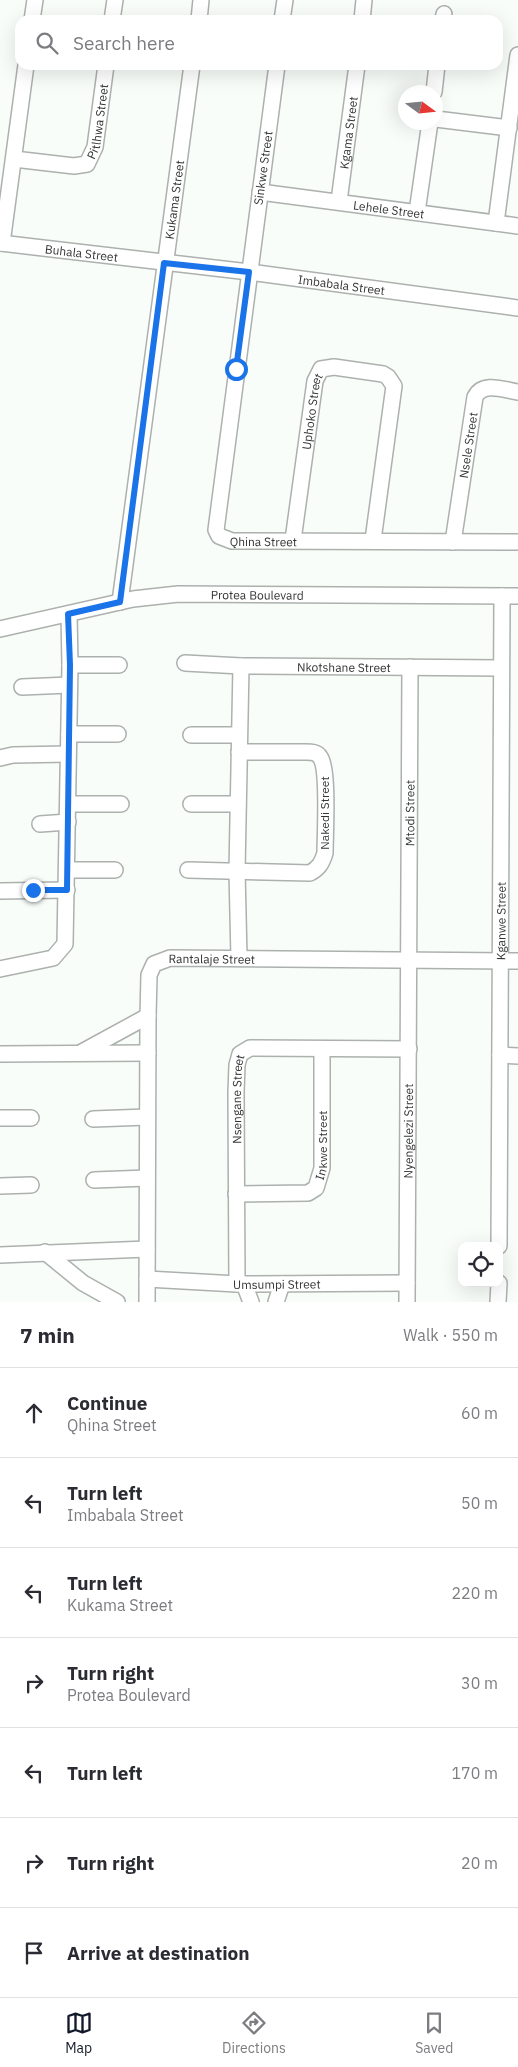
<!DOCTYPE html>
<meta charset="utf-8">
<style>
:root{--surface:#fff;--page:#f2f2f3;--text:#2b2b33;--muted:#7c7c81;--line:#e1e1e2;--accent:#111827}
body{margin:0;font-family:"IBM Plex Sans",sans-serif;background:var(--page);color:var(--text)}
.controls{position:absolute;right:15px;bottom:15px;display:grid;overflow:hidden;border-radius:10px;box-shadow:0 5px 20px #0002}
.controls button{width:45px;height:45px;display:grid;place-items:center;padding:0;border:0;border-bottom:1px solid var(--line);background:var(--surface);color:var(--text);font:25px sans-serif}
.compass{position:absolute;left:398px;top:85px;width:45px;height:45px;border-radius:50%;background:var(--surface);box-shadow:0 5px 20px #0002;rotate:105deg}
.stop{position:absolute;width:15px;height:15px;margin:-11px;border:4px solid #1a73e8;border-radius:50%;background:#fff}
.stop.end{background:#1a73e8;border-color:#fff;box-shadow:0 1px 5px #0008}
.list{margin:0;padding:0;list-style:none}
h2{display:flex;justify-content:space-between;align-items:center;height:65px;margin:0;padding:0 20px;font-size:21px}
h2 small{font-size:16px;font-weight:400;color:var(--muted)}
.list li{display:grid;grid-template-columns:32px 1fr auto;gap:15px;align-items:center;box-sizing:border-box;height:90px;padding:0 20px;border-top:1px solid var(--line)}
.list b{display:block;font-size:19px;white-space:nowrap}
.list p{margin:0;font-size:16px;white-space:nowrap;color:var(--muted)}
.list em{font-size:16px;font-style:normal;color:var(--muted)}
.icon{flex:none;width:28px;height:28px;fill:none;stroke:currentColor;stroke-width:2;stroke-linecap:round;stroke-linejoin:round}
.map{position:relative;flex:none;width:518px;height:1302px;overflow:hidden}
.search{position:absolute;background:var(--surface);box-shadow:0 5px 20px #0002;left:15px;right:15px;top:15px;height:55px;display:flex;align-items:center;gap:12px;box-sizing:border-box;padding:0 18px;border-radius:15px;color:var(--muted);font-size:19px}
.sheet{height:695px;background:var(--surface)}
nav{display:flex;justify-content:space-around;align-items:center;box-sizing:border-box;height:70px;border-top:1px solid var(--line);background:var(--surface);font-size:14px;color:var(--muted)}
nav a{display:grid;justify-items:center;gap:2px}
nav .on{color:var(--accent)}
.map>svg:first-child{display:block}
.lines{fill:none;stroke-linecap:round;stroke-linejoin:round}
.minor-casing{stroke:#acb1ae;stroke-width:18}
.minor{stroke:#fff;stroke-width:15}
.route{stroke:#1a73e8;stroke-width:6}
.labels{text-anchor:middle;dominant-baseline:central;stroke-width:4;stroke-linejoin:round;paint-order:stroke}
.street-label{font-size:12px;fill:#333534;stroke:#fff}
</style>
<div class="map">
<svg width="518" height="1302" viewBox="0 0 518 1302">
<rect width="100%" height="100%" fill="#f8fdf9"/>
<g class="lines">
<g class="minor-casing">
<g id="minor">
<path d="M32,20L35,0"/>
<path d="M112,20L115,0"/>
<path d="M199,20L201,0"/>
<path d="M282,20L285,0"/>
<path d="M362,20L364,0"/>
<path d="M443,20L444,14"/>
<path id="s1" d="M277,65L216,530L219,536L232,541L518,542"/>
<path d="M434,92L437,65"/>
<path d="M436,119L509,128"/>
<path id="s2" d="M14,159L74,166L87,164L95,147L106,65"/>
<path id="s3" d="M260,192L518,226"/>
<path id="s4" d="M339,201L357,65"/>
<path d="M417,212L430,122"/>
<path d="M496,223L518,55"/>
<path id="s5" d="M0,243L249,272L518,308"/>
<path d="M2,243L26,65"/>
<path id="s6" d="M293,540L315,381L321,369L334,367L383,374L388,377L394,386L373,540"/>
<path id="s7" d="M453,542L475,397C483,381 504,390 518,392"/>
<path id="s8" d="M120,602L192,65"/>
<path id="s9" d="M0,629L133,599L178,594L518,596"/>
<path id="s10" d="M185,663L241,666L501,668"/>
<path d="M70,665H119"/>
<path d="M22,687L69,685"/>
<path d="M69,734H118"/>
<path d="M191,735H239"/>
<path d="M0,758L13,755L68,754"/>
<path d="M69,804H121"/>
<path d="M191,804H238"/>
<path d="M40,824L68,822"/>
<path d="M68,870H115"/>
<path d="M188,870L310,873C319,868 322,863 325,853C325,836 329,768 320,757C317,752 311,752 306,752H239"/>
<path d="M0,891L67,890"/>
<path d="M239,958L237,871L241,666"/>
<path d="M0,969L53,958L65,944L70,665L69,614"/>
<path d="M82,1052L148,1016"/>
<path d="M0,1054L148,1053"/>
<path d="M500,1055L518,1056"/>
<path d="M0,1118H31"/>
<path d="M93,1119L147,1117"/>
<path d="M94,1180L147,1178"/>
<path d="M0,1186L31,1185"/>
<path id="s11" d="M236,1194L308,1193L316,1188L322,1168V1049"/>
<path id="s12" d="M499,1246L502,596"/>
<path d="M45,1252L83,1283L117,1302"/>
<path d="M0,1255L147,1249"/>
<path id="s13" d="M147,1279L237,1284L407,1283"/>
<path id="s14" d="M237,1284L236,1092L237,1065L240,1054L250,1048L409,1049"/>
<path d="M244,1284L251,1302"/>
<path id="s15" d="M147,1302L148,1016L149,975L154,964L170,958L518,961"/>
<path d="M276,1302L282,1284"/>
<path id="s16" d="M407,1302L410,667"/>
<path d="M498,1302L499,1283"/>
</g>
</g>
<use href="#minor" class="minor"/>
</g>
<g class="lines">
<path class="route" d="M33,890H67L70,665L68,614L120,602L164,263L249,272L236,369"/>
</g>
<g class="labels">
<g class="street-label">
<text stroke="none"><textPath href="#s2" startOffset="118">Pitlhwa Street</textPath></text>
<text stroke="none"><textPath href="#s4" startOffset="69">Kgama Street</textPath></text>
<text transform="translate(263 168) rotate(-82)">Sinkwe Street</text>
<text stroke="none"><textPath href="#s8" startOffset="406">Kukama Street</textPath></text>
<text stroke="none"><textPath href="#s3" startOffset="130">Lehele Street</textPath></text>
<text stroke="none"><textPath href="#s5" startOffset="82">Buhala Street</textPath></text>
<text stroke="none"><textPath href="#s5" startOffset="344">Imbabala Street</textPath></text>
<text stroke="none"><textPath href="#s6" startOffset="130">Uphoko Street</textPath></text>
<text stroke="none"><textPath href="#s7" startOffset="98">Nsele Street</textPath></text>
<text stroke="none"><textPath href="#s1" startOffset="521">Qhina Street</textPath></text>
<text stroke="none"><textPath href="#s9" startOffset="261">Protea Boulevard</textPath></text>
<text stroke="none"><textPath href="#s10" startOffset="159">Nkotshane Street</textPath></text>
<text transform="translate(324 813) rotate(-90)">Nakedi Street</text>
<text stroke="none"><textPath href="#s16" startOffset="489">Mtodi Street</textPath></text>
<text stroke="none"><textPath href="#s12" startOffset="325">Kganwe Street</textPath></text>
<text stroke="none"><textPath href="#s15" startOffset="398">Rantalaje Street</textPath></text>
<text stroke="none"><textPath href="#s14" startOffset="185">Nsengane Street</textPath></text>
<text stroke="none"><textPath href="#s16" startOffset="171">Nyengelezi Street</textPath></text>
<text stroke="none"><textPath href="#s11" startOffset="125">Inkwe Street</textPath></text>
<text stroke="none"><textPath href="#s13" startOffset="130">Umsumpi Street</textPath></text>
</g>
</g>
</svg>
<div class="controls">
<button><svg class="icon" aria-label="locate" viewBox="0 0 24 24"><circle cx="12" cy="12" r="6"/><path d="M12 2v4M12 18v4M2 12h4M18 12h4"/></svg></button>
</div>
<svg class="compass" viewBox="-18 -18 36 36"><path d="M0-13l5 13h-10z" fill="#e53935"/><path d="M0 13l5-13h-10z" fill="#7c7c81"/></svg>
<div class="stop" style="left:236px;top:369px"></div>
<div class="stop end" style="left:33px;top:890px"></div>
<div class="search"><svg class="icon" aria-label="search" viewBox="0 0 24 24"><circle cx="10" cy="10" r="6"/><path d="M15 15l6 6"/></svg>Search here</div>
</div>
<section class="sheet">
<h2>7 min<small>Walk · 550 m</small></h2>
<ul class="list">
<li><svg class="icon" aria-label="ahead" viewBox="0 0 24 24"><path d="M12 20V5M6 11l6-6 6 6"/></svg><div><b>Continue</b><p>Qhina Street</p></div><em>60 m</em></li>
<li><svg class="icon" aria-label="left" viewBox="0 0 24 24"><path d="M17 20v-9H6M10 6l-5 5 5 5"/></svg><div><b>Turn left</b><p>Imbabala Street</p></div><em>50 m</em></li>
<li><svg class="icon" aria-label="left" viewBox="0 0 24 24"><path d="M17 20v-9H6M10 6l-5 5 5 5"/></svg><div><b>Turn left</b><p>Kukama Street</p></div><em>220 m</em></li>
<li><svg class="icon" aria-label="right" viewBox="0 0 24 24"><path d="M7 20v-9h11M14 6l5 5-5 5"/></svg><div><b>Turn right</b><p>Protea Boulevard</p></div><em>30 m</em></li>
<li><svg class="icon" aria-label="left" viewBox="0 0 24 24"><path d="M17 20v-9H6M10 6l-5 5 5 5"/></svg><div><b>Turn left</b></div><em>170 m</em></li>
<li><svg class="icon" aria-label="right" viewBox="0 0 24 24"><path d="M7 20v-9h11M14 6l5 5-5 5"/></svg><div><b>Turn right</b></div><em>20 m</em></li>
<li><svg class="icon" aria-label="arrive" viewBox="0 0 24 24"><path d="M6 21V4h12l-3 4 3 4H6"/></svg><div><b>Arrive at destination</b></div></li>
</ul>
</section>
<nav>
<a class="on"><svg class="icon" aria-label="map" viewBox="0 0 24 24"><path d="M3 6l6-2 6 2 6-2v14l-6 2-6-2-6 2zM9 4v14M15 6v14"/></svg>Map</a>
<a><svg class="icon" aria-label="directions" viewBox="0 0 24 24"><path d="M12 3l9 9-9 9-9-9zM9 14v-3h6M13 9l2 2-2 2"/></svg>Directions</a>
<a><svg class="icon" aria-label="saved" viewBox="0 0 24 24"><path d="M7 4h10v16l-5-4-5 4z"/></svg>Saved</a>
</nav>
